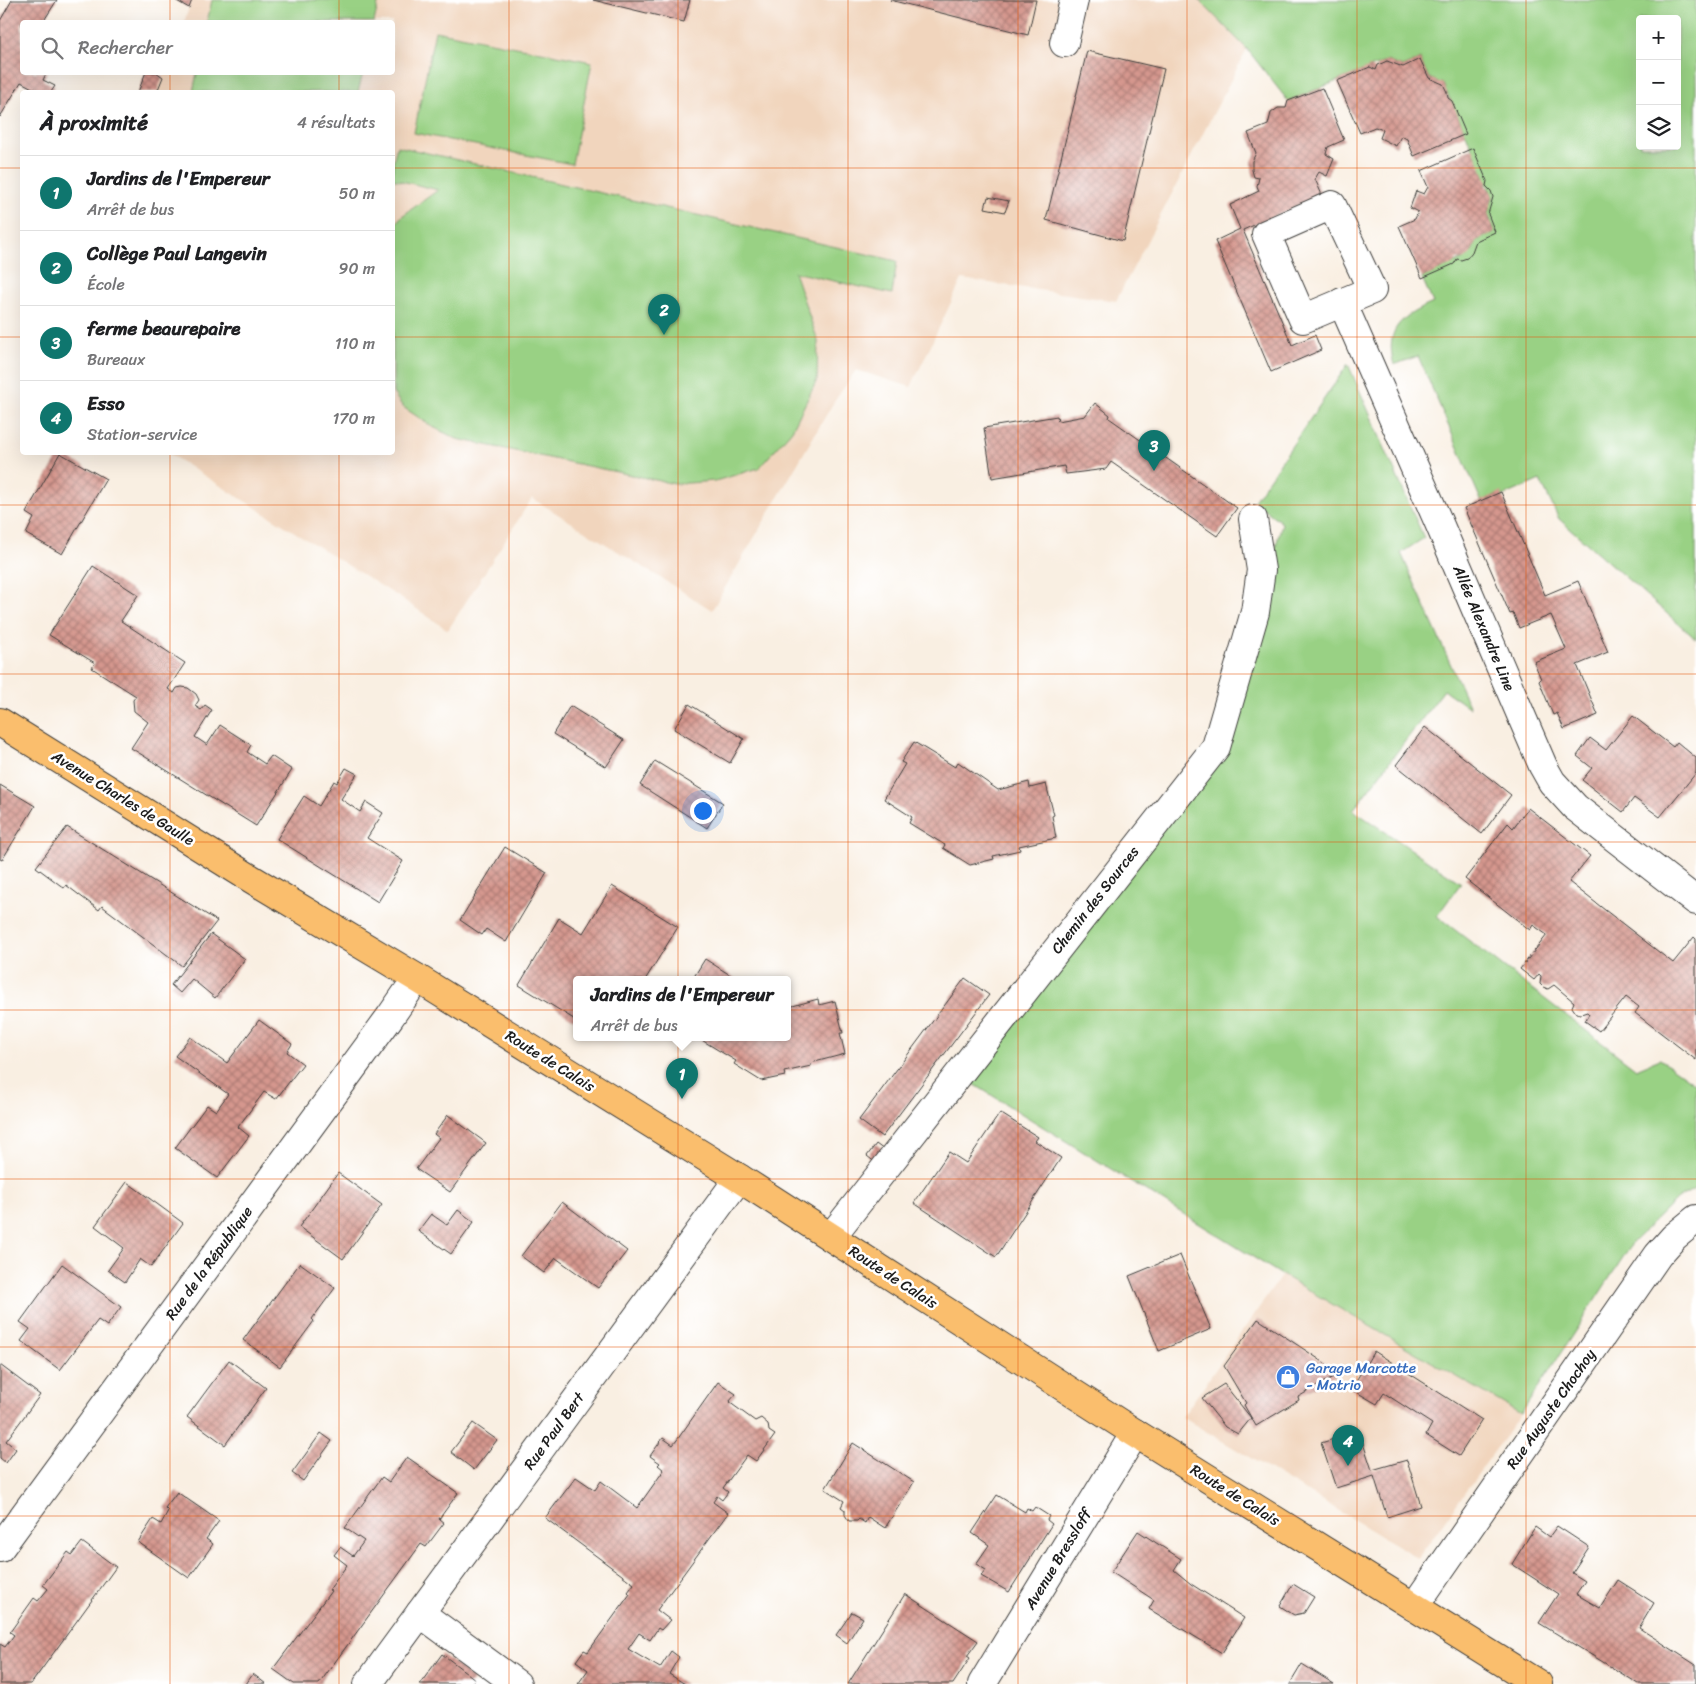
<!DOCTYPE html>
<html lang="fr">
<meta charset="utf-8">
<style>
:root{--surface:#fff;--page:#f6f6f6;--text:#202124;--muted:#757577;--line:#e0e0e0;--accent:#0f766e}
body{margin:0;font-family:Sriracha,sans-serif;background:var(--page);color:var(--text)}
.controls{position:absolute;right:15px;top:15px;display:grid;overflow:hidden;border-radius:5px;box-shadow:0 5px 20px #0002}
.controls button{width:45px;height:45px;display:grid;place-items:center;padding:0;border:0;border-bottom:1px solid var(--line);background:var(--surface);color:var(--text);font:25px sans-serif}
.you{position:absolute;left:702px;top:810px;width:18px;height:18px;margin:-12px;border:4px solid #fff;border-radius:50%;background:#1a73e8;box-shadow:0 0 0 8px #1a73e833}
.badge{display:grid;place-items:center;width:32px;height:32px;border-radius:50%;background:var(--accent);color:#fff;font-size:16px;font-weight:700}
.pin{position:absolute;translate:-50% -41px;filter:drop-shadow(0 1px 2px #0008)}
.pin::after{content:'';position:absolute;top:26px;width:18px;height:15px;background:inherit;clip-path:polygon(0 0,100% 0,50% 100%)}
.popup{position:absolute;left:573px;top:976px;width:218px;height:65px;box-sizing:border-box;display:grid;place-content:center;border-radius:5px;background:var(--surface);filter:drop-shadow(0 1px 4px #0005);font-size:16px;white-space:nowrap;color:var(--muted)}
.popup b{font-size:19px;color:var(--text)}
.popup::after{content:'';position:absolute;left:50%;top:100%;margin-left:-10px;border:10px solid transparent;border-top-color:var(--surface)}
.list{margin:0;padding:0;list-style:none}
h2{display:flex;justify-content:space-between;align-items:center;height:65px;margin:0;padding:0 20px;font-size:21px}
h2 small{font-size:16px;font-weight:400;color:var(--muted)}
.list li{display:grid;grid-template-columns:32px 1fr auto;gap:15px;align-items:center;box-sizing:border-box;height:75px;padding:0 20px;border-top:1px solid var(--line)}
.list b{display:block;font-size:19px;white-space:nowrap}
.list p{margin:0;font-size:16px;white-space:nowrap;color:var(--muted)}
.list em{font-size:16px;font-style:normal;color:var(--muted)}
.icon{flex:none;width:28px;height:28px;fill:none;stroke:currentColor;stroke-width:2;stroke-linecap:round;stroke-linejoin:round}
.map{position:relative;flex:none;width:1696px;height:1684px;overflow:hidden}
.search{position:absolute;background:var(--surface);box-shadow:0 5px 20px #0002;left:20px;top:20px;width:375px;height:55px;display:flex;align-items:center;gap:12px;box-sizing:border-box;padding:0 18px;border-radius:5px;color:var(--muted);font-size:19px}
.panel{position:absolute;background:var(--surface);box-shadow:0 5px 20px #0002;left:20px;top:90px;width:375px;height:365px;border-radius:5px}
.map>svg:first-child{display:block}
.built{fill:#f1d5bd}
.green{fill:#99d184;stroke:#5a7650;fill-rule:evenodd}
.building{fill:url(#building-cross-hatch)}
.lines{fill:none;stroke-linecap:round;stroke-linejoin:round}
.minor-casing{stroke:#3d3c3a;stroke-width:30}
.major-casing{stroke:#3d3c3a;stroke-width:30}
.minor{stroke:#fff;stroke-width:28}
.major{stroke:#fabe6d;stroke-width:28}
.grid{fill:none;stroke:#e8590c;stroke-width:1;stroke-opacity:0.55}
.labels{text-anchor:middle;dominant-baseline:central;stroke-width:5;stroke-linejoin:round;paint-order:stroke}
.street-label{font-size:15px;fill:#1c1c1c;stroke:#fff}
.shop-label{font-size:15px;fill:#366cbe;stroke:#fff;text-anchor:start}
</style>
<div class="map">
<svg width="1696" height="1684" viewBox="0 0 1696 1684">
<defs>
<pattern id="building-cross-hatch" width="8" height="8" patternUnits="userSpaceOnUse" patternTransform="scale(1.25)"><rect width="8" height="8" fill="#d5978e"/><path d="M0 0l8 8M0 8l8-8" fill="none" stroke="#ac7a73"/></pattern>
</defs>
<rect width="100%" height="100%" fill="#fff"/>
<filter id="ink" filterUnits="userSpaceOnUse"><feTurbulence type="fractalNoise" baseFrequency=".02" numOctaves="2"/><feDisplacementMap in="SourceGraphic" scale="10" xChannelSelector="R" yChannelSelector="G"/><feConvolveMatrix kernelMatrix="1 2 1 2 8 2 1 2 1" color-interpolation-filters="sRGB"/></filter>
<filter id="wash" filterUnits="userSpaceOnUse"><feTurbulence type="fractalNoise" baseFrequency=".0096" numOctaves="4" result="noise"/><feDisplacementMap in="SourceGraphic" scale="20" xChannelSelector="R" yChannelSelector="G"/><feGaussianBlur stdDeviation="1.12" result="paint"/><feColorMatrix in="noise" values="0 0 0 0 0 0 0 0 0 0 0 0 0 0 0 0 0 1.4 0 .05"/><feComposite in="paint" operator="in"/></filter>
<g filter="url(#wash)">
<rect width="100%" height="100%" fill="#f9efe2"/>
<g class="built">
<path d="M192,0H1199L1247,49L1116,301L962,279L911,387L856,370L832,405L712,610L532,498L448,630L402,599L168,453L392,452V92H157L165,73L392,72V22H184Z"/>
<path d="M1282,1275L1521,1414L1418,1558L1182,1417Z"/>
</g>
<g class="green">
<path d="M212,0H379L374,22H207Z"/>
<path d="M1199,0H1696V639L1559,519L1540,480L1483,505L1418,356L1394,365C1384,328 1402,316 1433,303L1422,278L1466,258L1472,252L1476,241L1495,232L1488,214L1493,197L1466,134L1443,84L1429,78L1420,59L1403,67L1387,61L1288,101L1247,49ZM1640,19H1677V146H1640Z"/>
<path d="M435,31L592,62L572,164L414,133Z"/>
<path d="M197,73V72L363,73L358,92H193Z"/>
<path d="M397,146L897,261L892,294L794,272L818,341L817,380L792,430L759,468L715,481L675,484L457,439L433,427L403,407L393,393V226L402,216L438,190L393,179V162Z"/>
<path d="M1348,364L1424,538L1401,553L1470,708L1444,690L1353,810L1461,883L1437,916L1636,1069L1660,1059L1696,1084V1188L1677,1199L1633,1242L1521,1414L1282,1275L972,1083L1226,733L1282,523L1254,501Z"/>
</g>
<g id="blocks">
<g class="building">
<path d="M12,0H57L43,22H22V72H47L43,80L55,86L51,92H40L21,82L0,117V21Z"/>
<path d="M175,0H192L189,8Z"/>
<path d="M593,0H690L684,22Z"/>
<path d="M890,0H1036L1028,35Z"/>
<path d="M1087,51L1164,69L1123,241L1046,220Z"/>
<path d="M1420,59L1429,78L1443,84L1447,92L1448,98L1452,101L1466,134L1414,156L1407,139L1401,136L1396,146L1380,138L1383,130L1375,127L1360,133L1337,81L1370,67L1376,70L1378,65L1387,61L1403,67Z"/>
<path d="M146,72H156L163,77L157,92H138Z"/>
<path d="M1322,88L1344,140L1328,147L1326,154L1334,159L1327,176L1319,172L1315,179L1322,195L1243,230L1292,345L1315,335L1321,350L1271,372L1215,241L1240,229L1230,205L1259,191L1257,186L1259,178L1254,177L1252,170V161L1256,153L1248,133L1268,125L1271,113L1278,108H1286L1288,101Z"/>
<path d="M1473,148L1487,181L1486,186L1491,191L1493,197L1488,214L1495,232L1476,241L1472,252L1467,258L1461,260L1457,259L1454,264L1422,278L1399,226L1415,219L1418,212L1410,208L1416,191L1424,194L1428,187L1421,171Z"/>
<path d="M988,197L1009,201L1005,212L985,208Z"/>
<path d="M1095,403L1110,415L1109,418L1237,508L1217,536L1111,462L1106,469L1066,474L1064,466L992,478L984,428L1057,416L1058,421L1085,416Z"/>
<path d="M60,453L106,479L62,554L26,534L34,518L26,513Z"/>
<path d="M1501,492L1545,595L1578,581L1608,652L1577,665L1598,715L1564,729L1557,713L1553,715L1539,681L1541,679L1534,662L1566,649L1551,615L1519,628L1513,613L1510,614L1464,508Z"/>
<path d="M93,566L138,595L121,621L185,663L168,689L174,693L177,688L182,687L188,688L196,694L199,700L195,706L201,710L205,705L212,710L195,737L207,745L220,725L251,745L247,752L265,764L271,756L292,770L256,826L131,748L148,722L134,711L133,700L136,696L92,668L95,663L49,635Z"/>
<path d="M689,704L744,739L730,763L674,729Z"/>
<path d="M570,706L624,740L606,767L553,734Z"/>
<path d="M1633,716L1673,747L1677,742L1696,758V773L1660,817L1634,798L1623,812L1582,780L1592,768L1577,756L1590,738L1606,750Z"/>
<path d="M1425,727L1511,795L1482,834L1396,765Z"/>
<path d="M914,742L955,767L958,762L998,790L1029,782L1030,788L1046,784L1054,815L1052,816L1056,838L1019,846L1020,850L993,856L994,859L970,865L943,848L945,845L909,823L912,817L884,799L905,764L901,762Z"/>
<path d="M655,761L723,803L707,828L640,785Z"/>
<path d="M346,768L357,774L341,799L360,812L366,802L383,813L367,838L403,861L378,902L277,839L304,796L319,806L334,781L337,783Z"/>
<path d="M0,785L35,806L2,860L0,859Z"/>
<path d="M1528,808L1590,856L1569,882L1673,963L1694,937L1696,939V1060L1635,1013L1639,1007L1626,997L1599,1031L1585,1021L1589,1014L1587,1012L1581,1014L1576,1013L1572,1007L1574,1002L1554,985L1548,989L1543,987L1540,984L1541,976L1539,974L1534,980L1520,969L1547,935L1533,925L1530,930L1465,879L1508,823L1513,828Z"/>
<path d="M67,827L217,921L182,966L102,906L99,910L66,885L64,888L36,867Z"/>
<path d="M505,847L547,873L506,942L486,929L482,935L460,920Z"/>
<path d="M612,886L678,927L645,980H577V1021L519,985L559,918L583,933Z"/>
<path d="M211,934L245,959L215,998L192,979L180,993L171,985Z"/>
<path d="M705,959L738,980H692Z"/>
<path d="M965,978L989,995L882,1137L859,1120Z"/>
<path d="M818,999L819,1005L835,1001L843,1033H840L845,1054L811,1063V1066L784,1072L785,1076L761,1081L734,1064L736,1061L700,1039L701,1038H787V1006L789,1007Z"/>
<path d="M259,1020L292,1044L287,1052L303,1064L276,1099L264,1092L238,1127L249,1136L217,1178L175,1148L207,1105L216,1111L228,1094L175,1056L190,1037L227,1063Z"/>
<path d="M1000,1113L1038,1137L1035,1141L1061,1158L996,1257L914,1203L949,1152L966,1163Z"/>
<path d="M448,1115L486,1143L450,1192L416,1169L439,1138L434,1134Z"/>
<path d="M876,1144L884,1150L876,1163L867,1156Z"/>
<path d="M338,1173L382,1205L343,1259L299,1227Z"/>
<path d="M127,1182L183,1223L151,1267L140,1259L125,1282L108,1270L124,1248L95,1226Z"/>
<path d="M562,1202L627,1251L598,1288L556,1258L544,1273L521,1256Z"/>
<path d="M458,1210L474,1222L451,1254L418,1231L431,1214L447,1225Z"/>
<path d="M1180,1255L1211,1329L1159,1351L1129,1276Z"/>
<path d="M300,1263L335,1288L312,1319L314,1321L280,1367L243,1340Z"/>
<path d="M62,1264L121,1307L107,1326L98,1320L60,1370L21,1341L30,1329L20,1322Z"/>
<path d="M1258,1319L1340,1373L1298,1397L1299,1400L1256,1426L1244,1405L1246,1403L1224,1366Z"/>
<path d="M1374,1351L1482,1420L1459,1456L1426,1435L1432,1424L1384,1393L1377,1404L1351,1389Z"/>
<path d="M229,1360L266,1388L225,1445L187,1417Z"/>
<path d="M0,1365L40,1395L6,1441L16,1449L6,1463L0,1458Z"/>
<path d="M718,1382L736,1394L729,1402L755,1421L761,1418L768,1424L769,1431L775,1435L756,1461L747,1455L723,1488L728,1492L722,1500L717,1496L713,1502L728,1513L657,1610L670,1620L661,1630L658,1628L650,1640L639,1633L628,1649L660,1668L671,1651L679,1657L669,1674L685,1684H578L588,1670L576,1661L584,1650L588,1652L630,1594L628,1592L634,1584L545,1518L576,1477L595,1490L601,1481L637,1508L664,1470L658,1465L660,1463L650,1456L663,1438L673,1445L677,1440Z"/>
<path d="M1224,1384L1251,1418L1238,1434L1225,1427L1202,1398Z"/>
<path d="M473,1423L497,1440L474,1470L451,1452Z"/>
<path d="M1359,1431L1372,1470L1407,1460L1421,1506L1387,1517L1374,1476L1336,1488L1321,1443Z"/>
<path d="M321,1433L332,1441L303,1481L292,1473Z"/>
<path d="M853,1443L914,1482L885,1528L868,1517L865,1523L859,1519L857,1521H849L845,1515V1510L841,1507L844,1501L825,1489Z"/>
<path d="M407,1457L458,1493L439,1519L444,1523L426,1547L421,1544L319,1684H294L273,1669L331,1591L329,1590L347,1565L334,1555L340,1547L353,1556L364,1541L345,1528L382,1477L389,1482Z"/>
<path d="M177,1492L219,1521L206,1539L213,1544L189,1578L138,1542L153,1519L161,1524L168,1511L165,1508Z"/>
<path d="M997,1495L1025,1512L1027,1508L1032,1511L1035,1507L1049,1516L1047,1520L1052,1524L1009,1592L981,1576L986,1570L976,1564L989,1545L972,1533Z"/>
<path d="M1557,1526L1589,1547L1572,1573L1585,1581L1576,1594L1600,1608L1618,1580L1654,1603L1639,1628L1696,1665V1684H1639L1539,1623L1558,1594L1512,1564L1535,1527L1549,1537Z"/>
<path d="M1138,1531L1181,1559L1174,1570L1191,1584L1244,1618L1222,1653L1149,1609L1154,1600L1111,1572Z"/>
<path d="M82,1542L116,1567L31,1684H0V1644L5,1647L14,1635L10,1632L34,1598L38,1601L48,1589L43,1585L68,1552L72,1555Z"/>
<path d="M1293,1584L1314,1597L1304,1613L1294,1615L1280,1606Z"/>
<path d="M905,1594L978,1641L967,1656L970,1658L953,1684H848Z"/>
<path d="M852,1612L863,1618L847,1643L836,1635Z"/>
<path d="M442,1654L475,1679L471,1684H420Z"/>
<path d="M1302,1664L1334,1684H1290Z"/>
<path d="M253,1674L266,1684H246Z"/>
</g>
</g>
</g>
<g filter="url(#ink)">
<use href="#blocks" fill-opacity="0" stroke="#3d3c3a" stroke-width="1"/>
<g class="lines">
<g class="minor-casing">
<g id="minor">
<path d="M1064,43L1074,0"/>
<path d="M1332,205L1372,290L1303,319L1266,234Z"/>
<path d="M1342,302L1438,521L1521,715L1543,766L1552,782L1575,807L1696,901"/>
<path d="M831,1237L1216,747L1255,612L1261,570L1253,519"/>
<path d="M0,1548L390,1017L417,978"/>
<path d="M1414,1607L1658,1255L1674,1237L1696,1219"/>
<path d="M420,1613L517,1684"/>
<path d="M368,1684L739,1178"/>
<path d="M982,1684L1135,1433"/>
</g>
</g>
<g class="major-casing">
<path id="major" d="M0,722L245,875L417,978L739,1178L1135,1433L1538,1684"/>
</g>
<use href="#minor" class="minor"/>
<use href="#major" class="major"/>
</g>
</g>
<path class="grid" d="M170,0V22M339,0V22M509,0V1684M678,0V1684M848,0V1684M1018,0V1684M1187,0V1684M1357,0V1684M1526,0V1684M170,72V92M339,72V92M0,168H22M392,168H1696M0,337H22M392,337H1696M170,452V1684M339,452V1684M0,505H1696M0,674H1696M0,842H1696M0,1010H1696M0,1179H1696M0,1347H1696M0,1516H1696"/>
<defs>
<g id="shop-disc" transform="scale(1.25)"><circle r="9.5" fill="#3f7fe0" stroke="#fff"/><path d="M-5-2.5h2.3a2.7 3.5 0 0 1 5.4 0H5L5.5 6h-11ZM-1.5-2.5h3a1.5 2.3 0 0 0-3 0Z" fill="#fff"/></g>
</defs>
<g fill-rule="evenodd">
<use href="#shop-disc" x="1288" y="1377"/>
</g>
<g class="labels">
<g class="street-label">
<text transform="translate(1484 628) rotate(67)">Allée Alexandre Line</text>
<text transform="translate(123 798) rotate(32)">Avenue Charles de Gaulle</text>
<text transform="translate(1095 900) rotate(-52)">Chemin des Sources</text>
<text transform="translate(550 1061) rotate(32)">Route de Calais</text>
<text transform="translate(209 1263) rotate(-54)">Rue de la République</text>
<text transform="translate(893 1277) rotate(33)">Route de Calais</text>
<text transform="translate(1551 1409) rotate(-55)">Rue Auguste Chochoy</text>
<text transform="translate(554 1431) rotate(-54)">Rue Paul Bert</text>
<text transform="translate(1235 1495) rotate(32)">Route de Calais</text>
<text transform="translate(1058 1559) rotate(-59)">Avenue Bressloff</text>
</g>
<g class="shop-label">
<text x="1306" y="1368">Garage Marcotte<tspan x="1306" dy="17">- Motrio</tspan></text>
</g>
</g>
</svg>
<div class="controls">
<button>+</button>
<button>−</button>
<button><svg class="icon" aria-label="layers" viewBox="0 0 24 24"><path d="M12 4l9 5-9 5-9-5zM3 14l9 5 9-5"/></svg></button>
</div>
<div class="you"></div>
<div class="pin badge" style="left:682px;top:1099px">1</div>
<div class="popup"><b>Jardins de l'Empereur</b>Arrêt de bus</div>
<div class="pin badge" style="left:664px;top:335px">2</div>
<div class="pin badge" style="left:1154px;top:471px">3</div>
<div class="pin badge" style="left:1348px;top:1466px">4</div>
<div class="search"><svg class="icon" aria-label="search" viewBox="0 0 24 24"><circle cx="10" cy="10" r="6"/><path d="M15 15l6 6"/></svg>Rechercher</div>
<section class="panel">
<h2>À proximité<small>4 résultats</small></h2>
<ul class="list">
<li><span class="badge">1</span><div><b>Jardins de l'Empereur</b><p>Arrêt de bus</p></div><em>50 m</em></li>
<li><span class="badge">2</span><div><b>Collège Paul Langevin</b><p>École</p></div><em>90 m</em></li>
<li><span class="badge">3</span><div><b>ferme beaurepaire</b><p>Bureaux</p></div><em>110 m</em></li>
<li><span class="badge">4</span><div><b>Esso</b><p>Station-service</p></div><em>170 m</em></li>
</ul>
</section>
</div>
